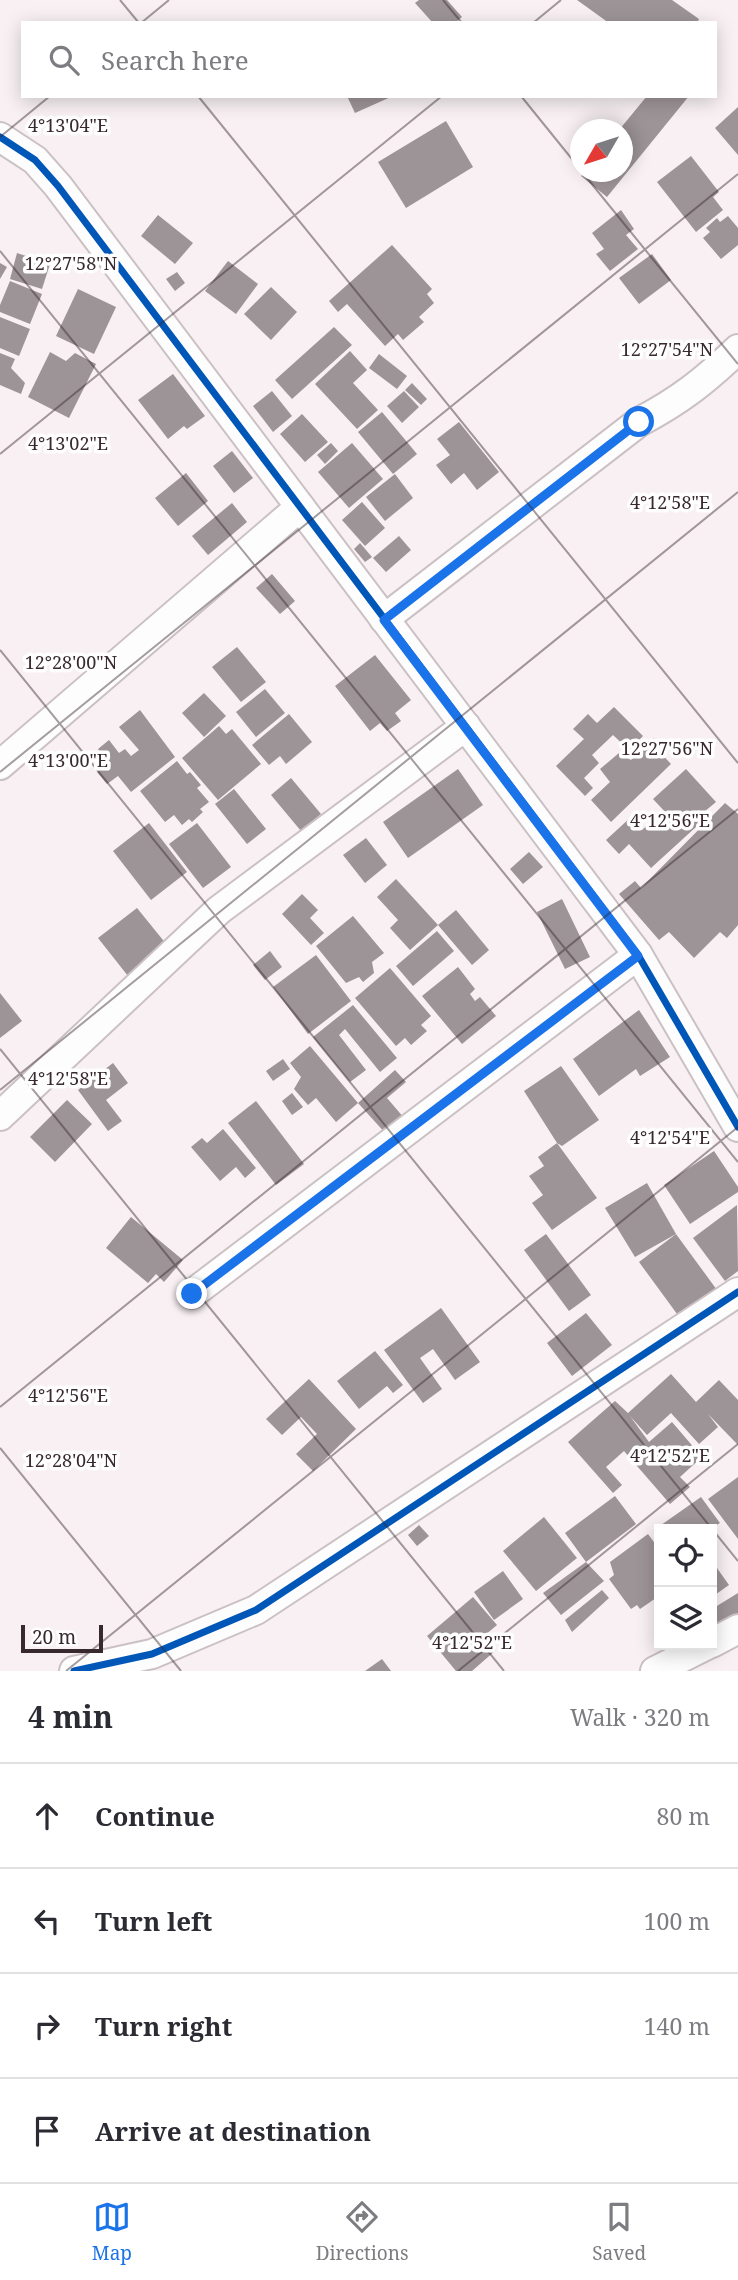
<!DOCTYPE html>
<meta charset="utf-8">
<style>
:root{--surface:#fff;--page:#f2f2f3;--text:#2b2b33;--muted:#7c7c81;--line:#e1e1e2;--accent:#1a73e8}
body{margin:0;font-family:"Noto Serif",serif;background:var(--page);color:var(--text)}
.controls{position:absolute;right:21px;bottom:21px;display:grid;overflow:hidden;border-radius:0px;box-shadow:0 4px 18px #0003}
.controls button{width:63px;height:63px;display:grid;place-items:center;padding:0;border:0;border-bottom:2px solid var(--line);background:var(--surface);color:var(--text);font:35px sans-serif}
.compass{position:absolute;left:570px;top:119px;width:63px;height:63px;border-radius:50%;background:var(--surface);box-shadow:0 4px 18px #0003;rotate:231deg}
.scale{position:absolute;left:21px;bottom:18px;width:82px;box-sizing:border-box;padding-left:7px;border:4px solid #38292e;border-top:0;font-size:19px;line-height:24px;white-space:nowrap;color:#38292e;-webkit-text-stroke:5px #fefefe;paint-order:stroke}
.stop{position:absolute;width:21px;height:21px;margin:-16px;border:5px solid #1a73e8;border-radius:50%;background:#fff}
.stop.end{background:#1a73e8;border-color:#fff;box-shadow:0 2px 7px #0008}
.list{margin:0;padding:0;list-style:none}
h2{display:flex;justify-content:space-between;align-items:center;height:91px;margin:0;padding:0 28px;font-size:30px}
h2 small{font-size:23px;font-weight:400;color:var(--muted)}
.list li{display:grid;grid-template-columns:46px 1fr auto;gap:21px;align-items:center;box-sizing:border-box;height:105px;padding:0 28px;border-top:2px solid var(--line)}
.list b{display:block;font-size:26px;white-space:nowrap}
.list em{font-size:23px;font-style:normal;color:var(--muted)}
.icon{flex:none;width:38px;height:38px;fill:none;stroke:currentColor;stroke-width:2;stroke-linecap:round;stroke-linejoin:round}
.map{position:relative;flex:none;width:738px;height:1671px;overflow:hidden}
.search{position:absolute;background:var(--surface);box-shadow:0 4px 18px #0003;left:21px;right:21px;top:21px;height:77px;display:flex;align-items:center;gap:18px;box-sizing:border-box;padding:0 24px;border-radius:0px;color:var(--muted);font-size:26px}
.sheet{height:511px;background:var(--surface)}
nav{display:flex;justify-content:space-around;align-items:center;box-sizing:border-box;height:98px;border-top:2px solid var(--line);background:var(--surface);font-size:19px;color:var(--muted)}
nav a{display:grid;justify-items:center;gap:4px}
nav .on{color:var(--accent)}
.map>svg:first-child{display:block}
.building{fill:#9d9497}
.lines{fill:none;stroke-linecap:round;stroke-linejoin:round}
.minor-casing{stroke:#cbc1c4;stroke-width:32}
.minor{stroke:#fefdfd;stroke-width:28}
.cycleway-casing{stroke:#fefefe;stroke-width:11}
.cycleway{stroke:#0057b8;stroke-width:7}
.route{stroke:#1a73e8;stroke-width:9}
.ticks{fill:none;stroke:#38292e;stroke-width:2;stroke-opacity:0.45}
.ticks-label{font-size:18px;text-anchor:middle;fill:#38292e;stroke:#fefefe;stroke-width:7;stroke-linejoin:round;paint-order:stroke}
</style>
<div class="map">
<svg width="738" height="1671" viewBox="0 0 738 1671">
<rect width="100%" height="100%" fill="#f8f0f2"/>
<g class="building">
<path d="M419,0H447L462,17L455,23H433L415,3Z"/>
<path d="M577,0H672L699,19L697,23H609Z"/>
<path d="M347,96H393L355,113Z"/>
<path d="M647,96H689L607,197L581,176L585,172H622V130H619Z"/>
<path d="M738,107V155L715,128Z"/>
<path d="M446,121L473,167L406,208L378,162Z"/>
<path d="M691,156L719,192L713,197L723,210L696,232L657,182Z"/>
<path d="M621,210L634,229L626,235L638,249L610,271L596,254L604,249L592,233Z"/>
<path d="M158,215L193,243L175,264L141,236Z"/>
<path d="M728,216L738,228V245L721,259L703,238L710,232L706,228L717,218L720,222Z"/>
<path d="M392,245L432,289L427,294L434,303L419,317L424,322L403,340L398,334L385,346L347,304L338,312L329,301Z"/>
<path d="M17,253L50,264L42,289L10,279Z"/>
<path d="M652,254L671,280L639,304L619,278Z"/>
<path d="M228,261L258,284L236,314L205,291Z"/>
<path d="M0,263L7,267L0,279Z"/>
<path d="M177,272L185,283L175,291L166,279Z"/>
<path d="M10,281L42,294L30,324L0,312V305Z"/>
<path d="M271,287L297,312L271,340L244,314Z"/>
<path d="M78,289L116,307L94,354L56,336Z"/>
<path d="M0,317L30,329L19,356L0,348Z"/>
<path d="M334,327L352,345L292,399L275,380Z"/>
<path d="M350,351L367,370L353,383L378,410L357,429L315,384Z"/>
<path d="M50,352L66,361L75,353L96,364L69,418L28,397Z"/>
<path d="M0,353L15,359L11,368L25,383L21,394L0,385Z"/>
<path d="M379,354L407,376L397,389L369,368Z"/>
<path d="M173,374L205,416L187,429L184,426L168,439L138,400Z"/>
<path d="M412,383L427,399L421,405L405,390Z"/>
<path d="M272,391L292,416L273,432L253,406Z"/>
<path d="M404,391L419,407L402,423L387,406Z"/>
<path d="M382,412L417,454L393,474L358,432Z"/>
<path d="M302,414L328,442L305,462L280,434Z"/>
<path d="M459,422L499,472L477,490L464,473L451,484L436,465L450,455L437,439Z"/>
<path d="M331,443L338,451L325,464L317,455Z"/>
<path d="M352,443L383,479L349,508L318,472Z"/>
<path d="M232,451L253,478L234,493L213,466Z"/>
<path d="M186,473L208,501L178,526L155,498Z"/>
<path d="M395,474L413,498L385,521L366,497Z"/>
<path d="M362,502L385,528L365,546L342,520Z"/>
<path d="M232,503L247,522L208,555L192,536Z"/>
<path d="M399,536L411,550L386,572L373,558Z"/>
<path d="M360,543L372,557L365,562L354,549Z"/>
<path d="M272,574L295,601L280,614L256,588Z"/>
<path d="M237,647L266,682L241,702L212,667Z"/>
<path d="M375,655L411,700L395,713L401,721L387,731L380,723L370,731L335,686Z"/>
<path d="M265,689L285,713L256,737L236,712Z"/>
<path d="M204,693L226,716L204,737L182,713Z"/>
<path d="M614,707L643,736L629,750L613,735L592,755L599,763L584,778L593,788L585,796L556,766L584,739L573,729L588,714L597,723Z"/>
<path d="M140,710L175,757L131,792L118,776L107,784L97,772L108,763L98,749L109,740L119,753L125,749L131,756L139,750L119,727Z"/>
<path d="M289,714L312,742L286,764L280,756L269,765L252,745Z"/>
<path d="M219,726L226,734L232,729L261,764L218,800L182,758Z"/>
<path d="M654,738L656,748L671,764L611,822L591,800L610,782L600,769L619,753L631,760Z"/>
<path d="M177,761L187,774L190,772L201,785L197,788L209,802L200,809L203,812L192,822L189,819L182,825L174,815L165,822L140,791Z"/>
<path d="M458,769L483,805L408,858L383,822Z"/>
<path d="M686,769L716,802L704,812L708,816L651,868L629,844L619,854L606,840L631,817L642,830L652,821L656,825L668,815L653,799Z"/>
<path d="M291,778L321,814L301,831L271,795Z"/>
<path d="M234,789L266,829L247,844L215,804Z"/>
<path d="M725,803L738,814V925L727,938L720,932L694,958L669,932L659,940L619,894L635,881L641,888Z"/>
<path d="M149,823L187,872L151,900L113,851Z"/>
<path d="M197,823L231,867L203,888L169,844Z"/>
<path d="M366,838L387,865L365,883L343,855Z"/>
<path d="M529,852L543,867L523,884L510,869Z"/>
<path d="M396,879L438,925L410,950L390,928L398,920L377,897Z"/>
<path d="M302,894L318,910L310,918L324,933L311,945L282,914Z"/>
<path d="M562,899L590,957L565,969L537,912Z"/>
<path d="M137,908L167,945L128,976L98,938Z"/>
<path d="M456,910L489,950L472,965L438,925Z"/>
<path d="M353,916L384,953L372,962L374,973L363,982L359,977L346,983L316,946Z"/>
<path d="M437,931L454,951L413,986L396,966Z"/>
<path d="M270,951L282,967L265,980L253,965Z"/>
<path d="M316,955L351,1001L308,1034L273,987Z"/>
<path d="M458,967L475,989L470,994L475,1001L480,997L496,1016L462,1044L422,996Z"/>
<path d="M390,968L431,1016L421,1025L427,1031L411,1045L405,1038L396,1046L355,998Z"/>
<path d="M0,993L22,1021L0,1038Z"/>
<path d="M353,1005L397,1058L380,1072L345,1029L339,1035L366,1070L350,1082L313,1037Z"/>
<path d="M639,1010L670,1057L640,1076L636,1069L599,1096L573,1059Z"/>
<path d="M310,1046L358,1103L336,1122L316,1098L308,1105L294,1089L301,1077L290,1063Z"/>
<path d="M283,1059L290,1069L273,1081L266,1071Z"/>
<path d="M113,1063L128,1083L106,1100L122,1121L108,1131L78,1090Z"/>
<path d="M561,1066L599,1120L562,1146L557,1143L524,1091Z"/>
<path d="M395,1070L406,1082L387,1098L405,1119L387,1135L358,1103Z"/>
<path d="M292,1093L303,1107L292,1115L282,1101Z"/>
<path d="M67,1100L92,1124L55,1162L30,1137Z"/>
<path d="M256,1101L304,1164L276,1185L228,1123Z"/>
<path d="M223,1129L256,1168L245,1178L236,1167L220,1181L191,1147L202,1138L207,1143Z"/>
<path d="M557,1143L597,1198L552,1230L532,1203L543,1195L529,1176L544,1166L538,1157Z"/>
<path d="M714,1151L738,1187V1192L690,1224L664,1185Z"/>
<path d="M647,1183L676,1234L635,1257L605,1208Z"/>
<path d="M737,1205L738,1271L725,1281L693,1238Z"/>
<path d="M131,1217L183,1260L164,1282L156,1274L148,1283L106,1248Z"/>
<path d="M546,1234L591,1295L569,1311L524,1250Z"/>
<path d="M676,1234L717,1290L680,1318L639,1262Z"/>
<path d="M441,1308L480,1362L455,1380L433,1349L420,1358L442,1389L423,1403L384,1350Z"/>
<path d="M586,1313L612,1345L572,1376L547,1343Z"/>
<path d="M375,1351L403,1385L393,1393L387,1386L359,1409L337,1381Z"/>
<path d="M671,1374L696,1402L719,1380L738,1400V1445L708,1414L718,1427L699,1444L671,1413L647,1435L630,1416L649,1442L672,1422L702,1457L680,1477L690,1487L670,1504L624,1451L606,1467L622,1485L613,1493L568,1442L615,1401L628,1413Z"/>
<path d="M309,1379L356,1429L313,1471L296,1454L317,1434L301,1417L282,1435L266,1419Z"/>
<path d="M738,1477V1539L708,1499Z"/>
<path d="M615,1496L636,1524L586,1562L604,1581L561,1615L543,1593L586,1562L565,1533Z"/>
<path d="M701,1497L720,1523L710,1529H659V1537L654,1530Z"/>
<path d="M544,1517L577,1558L536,1591L503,1551Z"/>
<path d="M419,1525L429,1536L417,1546L408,1535Z"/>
<path d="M648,1534L659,1549V1596L640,1609L637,1605L631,1609L609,1579L614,1575L610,1562Z"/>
<path d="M712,1561L729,1585L712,1597Z"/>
<path d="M503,1571L523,1599L494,1620L474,1592Z"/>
<path d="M602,1590L609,1598L572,1632L565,1620Z"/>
<path d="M738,1593V1629L718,1625L712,1615V1609Z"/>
<path d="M473,1597L497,1625L484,1636L496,1650L472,1671H456L427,1636Z"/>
<path d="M382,1659L391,1671H365Z"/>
</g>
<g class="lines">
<g class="minor-casing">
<g id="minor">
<path d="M0,137L35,160L58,186L638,955L738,1127"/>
<path d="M384,619L639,422C679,401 705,381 738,349"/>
<path d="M0,765L300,507"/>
<path d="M0,1116L219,910L466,726"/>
<path d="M192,1294L638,955"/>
<path d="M712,1643L738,1629"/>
<path d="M74,1671L152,1654L256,1610L738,1292"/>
<path d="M655,1671L707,1645"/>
</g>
</g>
<use href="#minor" class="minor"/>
<g class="cycleway-casing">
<g id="cycleway">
<path d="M0,137L35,160L58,186L638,955L738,1127"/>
<path d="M74,1671L152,1654L256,1610L738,1292"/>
</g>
</g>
<use href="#cycleway" class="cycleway"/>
</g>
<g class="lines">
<path class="route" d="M192,1294L638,956L384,620L639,422"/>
</g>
<path class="ticks" d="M120,0L139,23M443,0L462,23M141,23L169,0M533,23L561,0M198,96L738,763M521,96L580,169M0,137L50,96M582,172L738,364M0,251L738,1162M0,454L442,96M0,650L738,1561M0,772L738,174M0,1049L504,1671M0,1090L738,492M0,1407L738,809M0,1448L181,1671M66,1671L738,1127M458,1671L738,1444"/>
<g class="ticks-label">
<text x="68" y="132">4°13'04"E</text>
<text x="71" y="270">12°27'58"N</text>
<text x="667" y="356">12°27'54"N</text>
<text x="68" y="450">4°13'02"E</text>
<text x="670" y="509">4°12'58"E</text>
<text x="71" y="669">12°28'00"N</text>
<text x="667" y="755">12°27'56"N</text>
<text x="68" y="767">4°13'00"E</text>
<text x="670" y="827">4°12'56"E</text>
<text x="68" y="1085">4°12'58"E</text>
<text x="670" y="1144">4°12'54"E</text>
<text x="68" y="1402">4°12'56"E</text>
<text x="670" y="1462">4°12'52"E</text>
<text x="71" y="1467">12°28'04"N</text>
<text x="472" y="1649">4°12'52"E</text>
</g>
</svg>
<div class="controls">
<button><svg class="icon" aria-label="locate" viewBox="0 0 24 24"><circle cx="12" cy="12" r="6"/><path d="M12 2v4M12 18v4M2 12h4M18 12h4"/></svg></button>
<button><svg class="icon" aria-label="layers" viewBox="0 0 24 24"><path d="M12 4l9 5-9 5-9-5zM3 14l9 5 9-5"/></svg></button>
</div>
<svg class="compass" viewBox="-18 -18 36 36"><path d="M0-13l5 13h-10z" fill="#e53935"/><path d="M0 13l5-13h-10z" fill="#7c7c81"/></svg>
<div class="scale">20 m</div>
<div class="stop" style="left:639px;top:422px"></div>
<div class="stop end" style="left:192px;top:1294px"></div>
<div class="search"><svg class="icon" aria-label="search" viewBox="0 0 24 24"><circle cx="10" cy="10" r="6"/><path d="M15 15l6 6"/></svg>Search here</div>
</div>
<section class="sheet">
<h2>4 min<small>Walk · 320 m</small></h2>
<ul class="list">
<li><svg class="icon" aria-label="ahead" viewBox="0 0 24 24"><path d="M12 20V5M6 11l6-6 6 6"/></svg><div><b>Continue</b></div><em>80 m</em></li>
<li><svg class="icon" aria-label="left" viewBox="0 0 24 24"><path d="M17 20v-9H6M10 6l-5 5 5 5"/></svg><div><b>Turn left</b></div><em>100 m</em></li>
<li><svg class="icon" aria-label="right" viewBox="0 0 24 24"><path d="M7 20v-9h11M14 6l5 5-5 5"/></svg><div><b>Turn right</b></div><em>140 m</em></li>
<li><svg class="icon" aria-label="arrive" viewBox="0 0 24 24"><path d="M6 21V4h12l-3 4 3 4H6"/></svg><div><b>Arrive at destination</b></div></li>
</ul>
</section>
<nav>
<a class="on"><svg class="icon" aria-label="map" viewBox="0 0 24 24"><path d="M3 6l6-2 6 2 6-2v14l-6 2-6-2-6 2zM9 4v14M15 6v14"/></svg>Map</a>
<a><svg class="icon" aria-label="directions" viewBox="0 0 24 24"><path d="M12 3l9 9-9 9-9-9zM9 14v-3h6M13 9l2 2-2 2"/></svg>Directions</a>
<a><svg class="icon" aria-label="saved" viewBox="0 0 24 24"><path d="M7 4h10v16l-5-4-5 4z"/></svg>Saved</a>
</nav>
